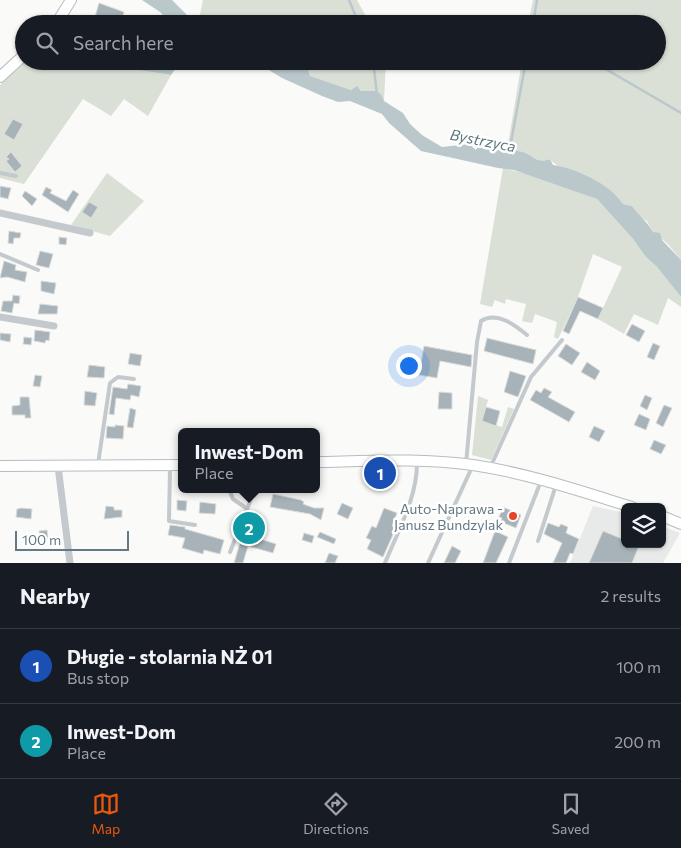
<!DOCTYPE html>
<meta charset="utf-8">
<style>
:root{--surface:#171b24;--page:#20242c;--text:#f1f3f6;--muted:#9ea1a6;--line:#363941;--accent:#ea580c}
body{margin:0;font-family:Commissioner,sans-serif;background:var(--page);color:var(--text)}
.controls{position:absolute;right:15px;bottom:15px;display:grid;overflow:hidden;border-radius:8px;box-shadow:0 1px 4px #0004}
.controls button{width:45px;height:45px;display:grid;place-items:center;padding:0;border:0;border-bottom:1px solid var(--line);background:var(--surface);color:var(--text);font:25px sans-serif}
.scale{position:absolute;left:15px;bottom:12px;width:114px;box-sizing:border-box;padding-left:5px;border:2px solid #647984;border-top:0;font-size:14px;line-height:18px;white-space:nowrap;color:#647984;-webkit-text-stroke:4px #fff;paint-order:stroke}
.you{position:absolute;left:408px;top:365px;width:18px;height:18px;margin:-12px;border:4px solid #fff;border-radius:50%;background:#1a73e8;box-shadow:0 0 0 8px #1a73e833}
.badge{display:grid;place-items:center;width:32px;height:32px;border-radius:50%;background:var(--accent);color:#fff;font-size:16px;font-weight:700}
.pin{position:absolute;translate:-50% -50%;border:2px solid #fff;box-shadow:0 1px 5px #0006}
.popup{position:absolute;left:178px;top:428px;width:142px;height:65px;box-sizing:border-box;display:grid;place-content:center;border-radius:8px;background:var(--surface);filter:drop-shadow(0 1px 4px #0005);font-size:16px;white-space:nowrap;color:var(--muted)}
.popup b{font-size:19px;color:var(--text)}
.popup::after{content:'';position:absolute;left:50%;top:100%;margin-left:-10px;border:10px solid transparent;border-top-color:var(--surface)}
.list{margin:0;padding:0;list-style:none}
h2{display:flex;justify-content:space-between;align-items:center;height:65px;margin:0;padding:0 20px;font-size:21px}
h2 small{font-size:16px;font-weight:400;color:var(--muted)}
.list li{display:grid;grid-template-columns:32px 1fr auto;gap:15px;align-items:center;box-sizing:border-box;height:75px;padding:0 20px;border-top:1px solid var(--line)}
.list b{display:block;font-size:19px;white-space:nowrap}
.list p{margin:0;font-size:16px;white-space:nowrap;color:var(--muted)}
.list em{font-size:16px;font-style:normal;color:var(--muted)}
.icon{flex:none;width:28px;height:28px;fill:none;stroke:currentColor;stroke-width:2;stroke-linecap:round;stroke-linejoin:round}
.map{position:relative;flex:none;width:681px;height:563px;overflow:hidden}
.search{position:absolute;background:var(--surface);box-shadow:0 1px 4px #0004;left:15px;right:15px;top:15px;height:55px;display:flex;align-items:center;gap:12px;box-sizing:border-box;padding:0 18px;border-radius:28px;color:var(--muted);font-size:19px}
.sheet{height:215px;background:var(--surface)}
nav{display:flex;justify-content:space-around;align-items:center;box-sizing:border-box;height:70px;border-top:1px solid var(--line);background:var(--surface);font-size:14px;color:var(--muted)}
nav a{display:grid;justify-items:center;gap:2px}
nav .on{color:var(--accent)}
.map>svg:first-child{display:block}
.built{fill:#e8eae9}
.green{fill:#dbe0d7}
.water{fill:#bbc8cb}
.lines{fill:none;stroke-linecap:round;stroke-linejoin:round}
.stream{stroke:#bbc8cb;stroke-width:2.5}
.building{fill:#a7b3b8;stroke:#dcdcda}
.secondary-casing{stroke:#b5bdc1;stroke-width:12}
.lane{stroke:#c3c9cc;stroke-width:4}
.street{stroke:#c3c9cc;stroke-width:7}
.secondary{stroke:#fff;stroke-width:10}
.poi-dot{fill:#e94429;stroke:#fff;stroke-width:2}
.labels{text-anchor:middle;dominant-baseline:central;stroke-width:5;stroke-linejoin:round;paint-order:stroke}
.poi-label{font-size:14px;fill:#647984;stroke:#fff;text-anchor:end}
.water-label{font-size:15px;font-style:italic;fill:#5f787d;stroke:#fff}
</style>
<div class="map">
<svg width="681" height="563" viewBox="0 0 681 563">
<rect width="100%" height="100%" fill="#fafaf8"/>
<path class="built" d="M593,506L625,513V544H662V526L680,533L663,563H570Z"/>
<g class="green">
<path d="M203,0H357L370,24H209L199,19Z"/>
<path d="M533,0H681V260L668,244L653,232L647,221L640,217L632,206L623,204C606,178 557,172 550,159C537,164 534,156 523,152C518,151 512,152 507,150L522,61H657V24H528Z"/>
<path d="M25,61H103L132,69L171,75L148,116L124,99L111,116L83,99L24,184L0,178V85Z"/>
<path d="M280,61H386L384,101C379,90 371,91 361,91L357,87L351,90L309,76Z"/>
<path d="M503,168L539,177L597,199L633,239L645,256L657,267L681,297V307L668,298L658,325L634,314L624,334L598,319L622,267L593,254L578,297L558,339L554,337L557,322L535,314L532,323L522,321L526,304L506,299L505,304L495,300L492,307L480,304Z"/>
<path d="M107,173L144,201L110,236L71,225Z"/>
<path d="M478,396L488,400L482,421L502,427L508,407L514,409L491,460L472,455Z"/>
</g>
<g class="water">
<path d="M142,0H172L190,18L199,19L209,24H171L160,12Z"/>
<path d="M136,61H181L171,75L132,69Z"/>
<path d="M249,61H280L293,68L299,65L308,70L310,76L351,90L357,86L361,91H375L381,94L384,101L403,113L410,124L422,135L442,147L469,144L476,150L478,146L491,149L496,145L498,150C505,150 516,150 523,152C534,156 537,164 550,159L553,165C576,168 611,185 623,204L632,206C639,216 647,221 653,232L660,233L662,240L681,260V297L657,267L645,256L633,239L597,199L514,170L498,168L421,151L389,123L382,114L350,101L338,102L322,96L282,78L259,64Z"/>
</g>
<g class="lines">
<g class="stream">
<path d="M349,0L359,24"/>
<path d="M533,24L537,0"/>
<path d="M373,61L377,94"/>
<path d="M592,61L681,113"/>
<path d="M509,153L526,61"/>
</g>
</g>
<g class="building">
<path d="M99,3L124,12L120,24H93Z"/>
<path d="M13,119L23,124L14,140L4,134Z"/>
<path d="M11,152L22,166L15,172L6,161L9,159L6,157Z"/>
<path d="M0,186L11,188L8,199L0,197Z"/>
<path d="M46,187L52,190L50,193L66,201L73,190L79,194L68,212L42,195Z"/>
<path d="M25,191L37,199L32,206L22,196Z"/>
<path d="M89,202L98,207L91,218L82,212Z"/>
<path d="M9,231L21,233L20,238H14L13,244L8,243Z"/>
<path d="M59,237L67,238L66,245L59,244Z"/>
<path d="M40,251L53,254L49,268L36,265Z"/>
<path d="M4,261L16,265L15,270L27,272L25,282L7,277L0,278Z"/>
<path d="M41,281L56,283L54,294L41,291Z"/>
<path d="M13,295L20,296L19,304L14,303L12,313L1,311L3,301H12Z"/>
<path d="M578,297L603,308L598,319L580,311L569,334L563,331Z"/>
<path d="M40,304L58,306L57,314H38Z"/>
<path d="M632,324L645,331L639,342L626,335Z"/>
<path d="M35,330L50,332L49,341L46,340L45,343L34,341Z"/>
<path d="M0,333L11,334L10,342L0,340Z"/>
<path d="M24,337L32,338L31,345L23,344Z"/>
<path d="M487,338L536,350L533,364L484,351Z"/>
<path d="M653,343L660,346L654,360L647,357Z"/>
<path d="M566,344L580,353L572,365L558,356Z"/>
<path d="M424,346L472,355L471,367L440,361L437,378L419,375Z"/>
<path d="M130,353L142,355L140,366L128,364Z"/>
<path d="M587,362L600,371L595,380L581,372Z"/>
<path d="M89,365L105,367L104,378L87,377Z"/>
<path d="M510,371L526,376L518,397L504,392Z"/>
<path d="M35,375L42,376L40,387L33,386Z"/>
<path d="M128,384L141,386L139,397L131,395L130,400L116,398L114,415L109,414L113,387L127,389Z"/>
<path d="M544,388L552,392L548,397L575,412L569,422L530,400L536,390L541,393Z"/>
<path d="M85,391L97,393L95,406L84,405Z"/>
<path d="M439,392L452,393V409H438Z"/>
<path d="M645,395L652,398L647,410L640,406Z"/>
<path d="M20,397H29L31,418H25V415H12V406L20,405Z"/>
<path d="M664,405L672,408L663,427L656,423Z"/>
<path d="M486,407L500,411L496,426L482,421Z"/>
<path d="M130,408L136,410L133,428L127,427Z"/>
<path d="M639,414L650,419L646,430L634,425Z"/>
<path d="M115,425L124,426L123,439L106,438L107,426L115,427Z"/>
<path d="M594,426L605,431L599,442L589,437Z"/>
<path d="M654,440L666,445L661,454L650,449Z"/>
<path d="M273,494L301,500L304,502L303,504L314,508H324L321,520L310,514L270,507Z"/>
<path d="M177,500L187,501L186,511L177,510Z"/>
<path d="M200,502L216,504L215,514L199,513Z"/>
<path d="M342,503L353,508L348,519L337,514Z"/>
<path d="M106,506L114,507V510H122V517L104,519Z"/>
<path d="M503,507L521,515L516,528L501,522L502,518L499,517Z"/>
<path d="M21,508L32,509L31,519L16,517L17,509Z"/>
<path d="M384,508L397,513L392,526L396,528L383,557L367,549L371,540L366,538L372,526L376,528Z"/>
<path d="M248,516L262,520L257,538L276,544L273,553L248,546L243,563H234Z"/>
<path d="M548,523L559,527L561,524L568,527L566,533L579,539L573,554L570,553L566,563H553L562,543L544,534Z"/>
<path d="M170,525L185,527V529L224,540L220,554L204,550L203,554L182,548L185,538L168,535Z"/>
<path d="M47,530L48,538H40L39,531Z"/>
<path d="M495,531L508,537L496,563H483Z"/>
<path d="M603,531L625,540V544L639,546L632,563H589Z"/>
<path d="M320,532L336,539L334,544L317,537Z"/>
<path d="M304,533L314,536L312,543L302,540Z"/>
<path d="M452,546L461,551L455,563H444Z"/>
<path d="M329,553L338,556L335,563H325Z"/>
</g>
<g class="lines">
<g class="secondary-casing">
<g id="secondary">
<path d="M56,24L71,0"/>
<path d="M0,77L24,55"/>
<path d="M316,462C369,461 421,458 473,465C527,473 580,491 632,507"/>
<path d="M0,466L182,465"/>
<path d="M662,516L681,524"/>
</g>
</g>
<g class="lane">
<path d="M0,173L16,176"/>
<path d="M0,254L38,270"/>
<path d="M98,464L110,383L118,377L134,379"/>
<path d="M466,464L477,342L481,321C497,311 515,325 527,335"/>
<path d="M170,467L169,521L195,525"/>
<path d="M490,468L531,377L562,340"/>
<path d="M229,489L233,499L246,508"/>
<path d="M538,541L556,485"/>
<path d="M230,552L255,489"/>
<path d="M385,563C398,531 417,498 417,463"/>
<path d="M428,563L473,465"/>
<path d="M509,563L541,481"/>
</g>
<g class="street">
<path d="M0,213L90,233"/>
<path d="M0,317L54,326"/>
<path d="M58,466L70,563"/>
</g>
<use href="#secondary" class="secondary"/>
</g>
<circle class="poi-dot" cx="513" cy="516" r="5"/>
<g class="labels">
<g class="poi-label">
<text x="503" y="508">Auto-Naprawa -<tspan x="503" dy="16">Janusz Bundzylak</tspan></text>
</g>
<g class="water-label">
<text transform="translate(483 140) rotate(11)">Bystrzyca</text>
</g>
</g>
</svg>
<div class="controls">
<button><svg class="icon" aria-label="layers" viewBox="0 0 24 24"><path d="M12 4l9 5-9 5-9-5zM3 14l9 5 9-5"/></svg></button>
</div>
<div class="scale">100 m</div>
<div class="you"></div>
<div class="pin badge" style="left:380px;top:473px;background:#1a4fb4">1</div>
<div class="pin badge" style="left:249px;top:528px;background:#0f9aa8">2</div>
<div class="popup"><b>Inwest-Dom</b>Place</div>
<div class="search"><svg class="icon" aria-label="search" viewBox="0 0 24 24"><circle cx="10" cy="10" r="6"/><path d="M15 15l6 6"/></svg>Search here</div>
</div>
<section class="sheet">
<h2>Nearby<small>2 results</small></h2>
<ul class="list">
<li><span class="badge" style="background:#1a4fb4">1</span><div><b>Długie - stolarnia NŻ 01</b><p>Bus stop</p></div><em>100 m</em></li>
<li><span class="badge" style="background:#0f9aa8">2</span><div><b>Inwest-Dom</b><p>Place</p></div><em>200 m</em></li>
</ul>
</section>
<nav>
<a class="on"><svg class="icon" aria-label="map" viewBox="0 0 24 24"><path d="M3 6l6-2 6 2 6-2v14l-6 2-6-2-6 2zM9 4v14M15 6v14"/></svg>Map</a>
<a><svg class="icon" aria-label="directions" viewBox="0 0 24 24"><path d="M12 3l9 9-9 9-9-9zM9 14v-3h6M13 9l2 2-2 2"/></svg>Directions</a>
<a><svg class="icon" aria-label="saved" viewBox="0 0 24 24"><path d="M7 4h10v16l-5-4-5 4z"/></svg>Saved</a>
</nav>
